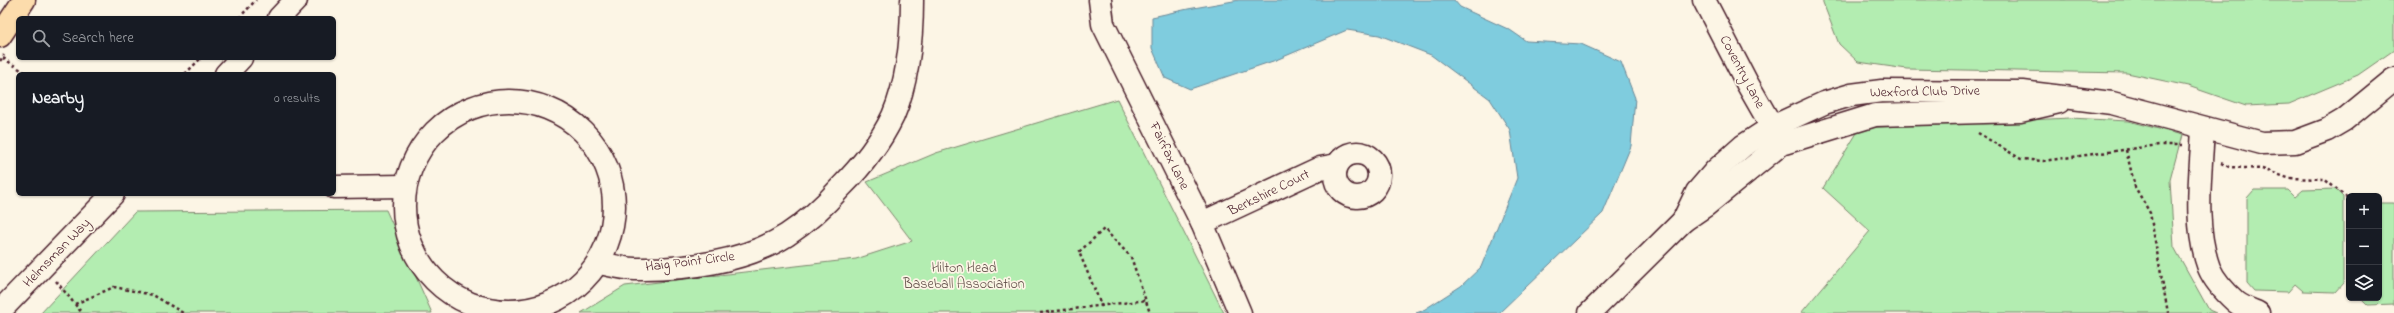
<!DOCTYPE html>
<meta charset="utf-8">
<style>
:root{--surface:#171b24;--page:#242831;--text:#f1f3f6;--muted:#9ea1a6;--line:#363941}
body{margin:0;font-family:"Indie Flower",sans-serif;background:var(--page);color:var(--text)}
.controls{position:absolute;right:12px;bottom:12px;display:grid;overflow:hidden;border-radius:6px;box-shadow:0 1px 3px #0004}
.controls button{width:36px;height:36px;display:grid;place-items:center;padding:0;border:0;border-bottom:1px solid var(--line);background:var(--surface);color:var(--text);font:20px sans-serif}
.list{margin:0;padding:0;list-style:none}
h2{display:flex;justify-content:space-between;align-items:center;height:52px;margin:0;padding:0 16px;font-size:17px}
h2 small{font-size:13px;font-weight:400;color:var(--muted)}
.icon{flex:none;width:22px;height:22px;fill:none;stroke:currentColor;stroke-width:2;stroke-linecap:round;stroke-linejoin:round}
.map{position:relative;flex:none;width:2394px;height:313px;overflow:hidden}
.search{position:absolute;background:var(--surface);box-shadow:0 1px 3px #0004;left:16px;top:16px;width:320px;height:44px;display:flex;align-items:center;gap:10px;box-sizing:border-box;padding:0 14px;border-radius:6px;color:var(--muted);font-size:15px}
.panel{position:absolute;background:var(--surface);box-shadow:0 1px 3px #0004;left:16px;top:72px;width:320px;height:124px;border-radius:6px}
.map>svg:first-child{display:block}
.green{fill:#b3edb1;stroke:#7e866e}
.water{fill:#7fccde;stroke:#6a8796}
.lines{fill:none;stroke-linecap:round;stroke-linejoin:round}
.minor-casing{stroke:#4a1f2b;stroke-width:25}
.highway-casing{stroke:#4a1f2b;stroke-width:25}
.path{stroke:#4a1f2b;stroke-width:2.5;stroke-dasharray:3 3;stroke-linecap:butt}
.minor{stroke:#fcf5e5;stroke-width:22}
.highway{stroke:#fcdcac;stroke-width:22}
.labels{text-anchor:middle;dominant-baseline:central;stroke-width:3.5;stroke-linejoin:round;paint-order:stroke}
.street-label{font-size:14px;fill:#4a1f2b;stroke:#fcf5e5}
.park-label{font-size:14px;fill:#64524c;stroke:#fcf5e5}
</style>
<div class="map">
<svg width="2394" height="313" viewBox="0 0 2394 313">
<rect width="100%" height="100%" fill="#fcf5e5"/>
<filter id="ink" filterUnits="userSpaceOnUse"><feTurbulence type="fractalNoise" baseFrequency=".025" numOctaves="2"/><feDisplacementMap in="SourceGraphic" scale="8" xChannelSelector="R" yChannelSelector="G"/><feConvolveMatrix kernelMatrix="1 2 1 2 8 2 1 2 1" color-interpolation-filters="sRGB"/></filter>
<g filter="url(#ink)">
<g class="green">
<path d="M1822,0H2394V50L2358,75L2289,104L2246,106L2188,86L2127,73L1907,69L1858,62L1839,44Z"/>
<path d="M1117,99L1224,313H581L625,286L856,259L912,241L867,182L936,153Z"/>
<path d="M2070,118L2128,121L2182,135L2170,180L2174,247L2209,310L2216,313H1801L1870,231L1823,188L1860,128Z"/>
<path d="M2335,189L2343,197V283L2335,292L2303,291L2295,284L2288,292L2254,291L2247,283V198L2254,190H2288L2295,197L2303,190Z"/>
<path d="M2379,203H2394V304L2368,305L2361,298H2379Z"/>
<path d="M386,210L432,313H41L135,212Z"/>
</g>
<path class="water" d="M1239,0H1454L1460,7L1510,30L1526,41L1581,44L1621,62L1635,98L1631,146L1603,213L1499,313H1416L1422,311L1461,286L1481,267L1517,178L1510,130L1490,99L1431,55L1379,35L1347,30L1276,60L1190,89L1165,78L1152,48V17L1188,9Z"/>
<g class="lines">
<g class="minor-casing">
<g id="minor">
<path d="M1100,0L1103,24L1202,223L1240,313"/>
<path d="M1704,0L1747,83L1779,139"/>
<path d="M279,18L296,0"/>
<path d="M226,74L241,58"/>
<circle cx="509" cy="206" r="105"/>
<path d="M2203,128C2201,174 2193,224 2209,268C2214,280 2226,293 2236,302C2242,307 2251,310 2258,313"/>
<circle cx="1357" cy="175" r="22"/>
<path d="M334,187L405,186"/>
<path d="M1683,221L1697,192L1716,170L1743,146L1772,127L1824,103L1851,95L1882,91L2023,92L2112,103L2262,143L2295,142L2327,130L2344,120L2394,79"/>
<path d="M1202,223L1320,168L1337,165"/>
<path d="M599,263C610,265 623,269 635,269C683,270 745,262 787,235C807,222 825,205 841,187C862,166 880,143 893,116C908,81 912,38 912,0"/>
<path d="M0,311L113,194"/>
<path d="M1590,313L1683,221L1705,206L1781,144L1875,115L2020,111L2059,102"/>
</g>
</g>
<g class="highway-casing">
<path id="highway" d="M0,36L24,0"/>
</g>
<g class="path">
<path d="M239,18L256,0"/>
<path d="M3,58L27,74"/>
<path d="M0,61L4,55"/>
<path d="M185,74L201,58"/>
<path d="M1978,133L2021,159L2043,161L2159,145H2182"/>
<path d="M2126,150L2135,187L2150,213L2168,313"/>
<path d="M2221,163L2229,167L2262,169L2288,178L2324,179L2349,199"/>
<path d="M56,281L82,313"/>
<path d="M75,304L114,287L153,295L183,313"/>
<path d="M1102,307L1079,252L1104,229L1131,257L1150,313"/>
<path d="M1040,313L1147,300"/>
</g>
<use href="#minor" class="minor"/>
<use href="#highway" class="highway"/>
</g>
</g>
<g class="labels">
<g class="street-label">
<text transform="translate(1742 72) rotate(62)">Coventry Lane</text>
<text transform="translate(1925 92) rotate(-1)">Wexford Club Drive</text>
<text transform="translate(1169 156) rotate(64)">Fairfax Lane</text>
<text transform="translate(1269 193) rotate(-26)">Berkshire Court</text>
<text transform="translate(57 253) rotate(-46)">Helmsman Way</text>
<text transform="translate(690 262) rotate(-7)">Haig Point Circle</text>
</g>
<g class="park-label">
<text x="964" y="268">Hilton Head<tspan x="964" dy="16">Baseball Association</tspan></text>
</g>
</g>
</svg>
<div class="controls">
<button>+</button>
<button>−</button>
<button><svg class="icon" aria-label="layers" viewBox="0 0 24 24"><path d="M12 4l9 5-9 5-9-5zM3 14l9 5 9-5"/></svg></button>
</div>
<div class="search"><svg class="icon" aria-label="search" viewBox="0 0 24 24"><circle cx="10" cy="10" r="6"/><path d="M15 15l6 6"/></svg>Search here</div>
<section class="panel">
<h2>Nearby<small>0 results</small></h2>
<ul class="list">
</ul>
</section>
</div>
